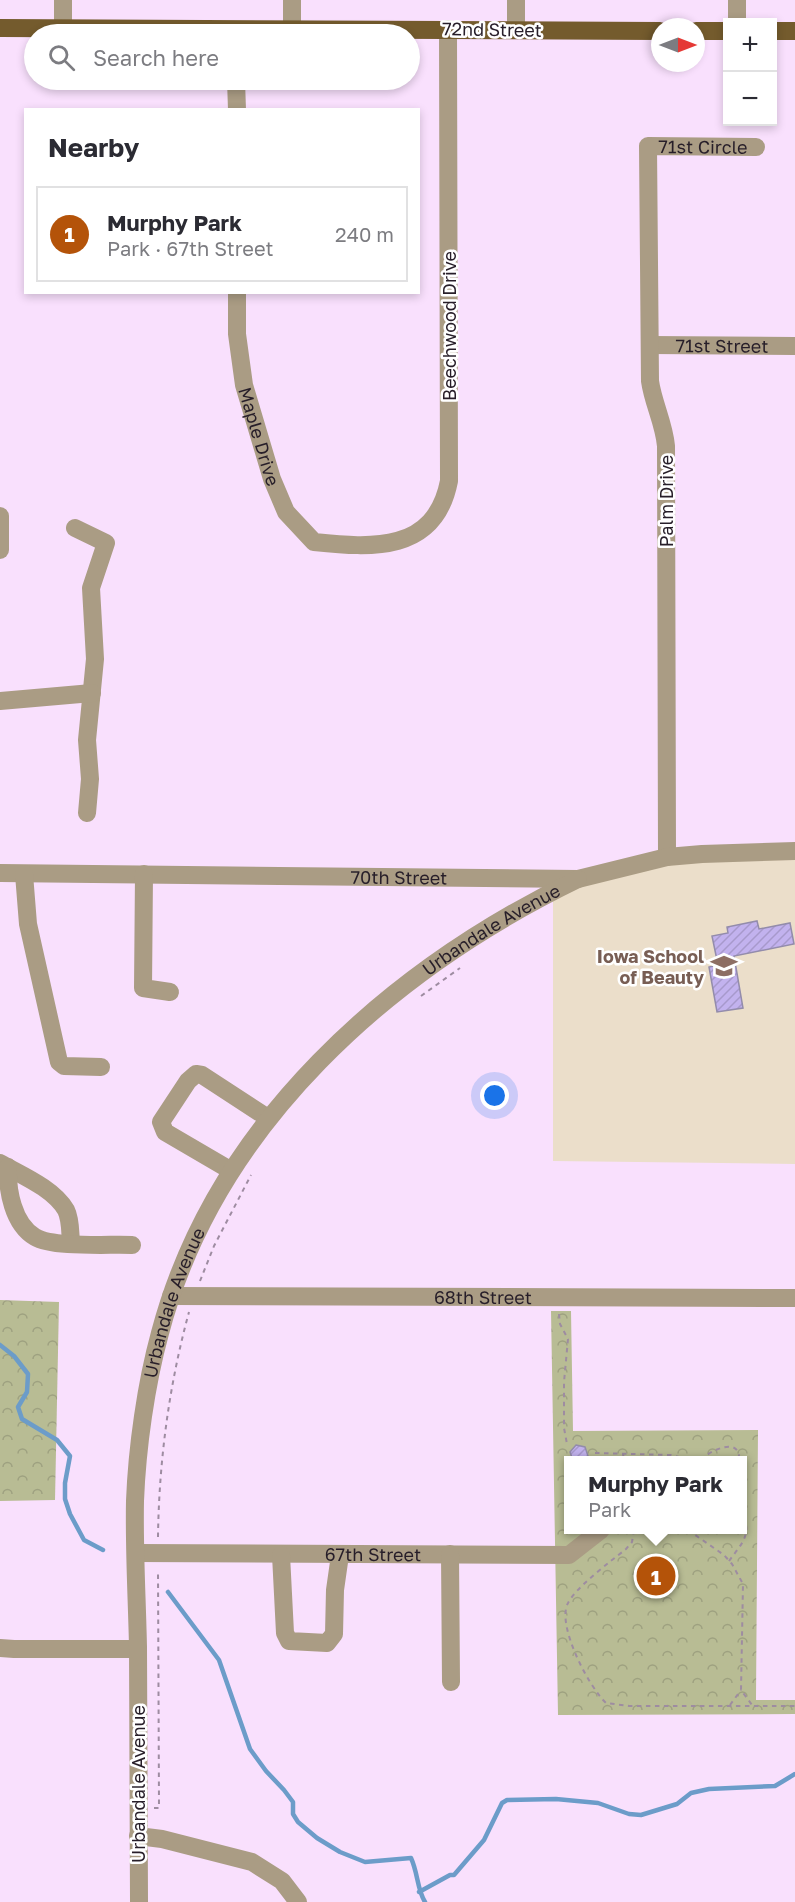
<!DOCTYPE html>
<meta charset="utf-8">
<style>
:root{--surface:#fff;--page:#f2f2f3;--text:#2b2b33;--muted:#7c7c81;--line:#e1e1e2;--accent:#b45309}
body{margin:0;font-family:"Golos Text",sans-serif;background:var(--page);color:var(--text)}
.controls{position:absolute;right:18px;top:18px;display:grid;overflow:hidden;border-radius:0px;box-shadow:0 3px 9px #0003}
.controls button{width:54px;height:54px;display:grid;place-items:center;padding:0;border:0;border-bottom:2px solid var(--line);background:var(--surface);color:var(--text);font:30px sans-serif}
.compass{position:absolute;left:651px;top:18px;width:54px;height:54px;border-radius:50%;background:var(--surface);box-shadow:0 3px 9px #0003;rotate:90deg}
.you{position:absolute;left:495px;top:1096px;width:21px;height:21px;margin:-15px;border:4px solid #fff;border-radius:50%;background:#1a73e8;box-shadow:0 0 0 9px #1a73e833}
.badge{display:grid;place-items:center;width:39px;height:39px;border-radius:50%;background:var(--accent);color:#fff;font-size:20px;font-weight:700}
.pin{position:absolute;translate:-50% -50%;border:3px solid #fff;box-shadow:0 2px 6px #0006}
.popup{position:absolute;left:564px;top:1456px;width:183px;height:78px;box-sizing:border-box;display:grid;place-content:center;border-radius:0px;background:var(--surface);filter:drop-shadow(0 2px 4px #0005);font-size:20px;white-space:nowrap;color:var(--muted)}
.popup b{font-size:22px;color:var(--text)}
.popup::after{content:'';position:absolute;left:50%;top:100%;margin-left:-12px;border:12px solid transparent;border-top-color:var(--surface)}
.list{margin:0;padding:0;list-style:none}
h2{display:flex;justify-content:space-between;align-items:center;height:78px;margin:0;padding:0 24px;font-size:26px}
h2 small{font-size:20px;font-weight:400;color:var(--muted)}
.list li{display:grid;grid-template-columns:39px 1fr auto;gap:18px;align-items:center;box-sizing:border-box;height:96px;margin:0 12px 12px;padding:0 12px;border:2px solid var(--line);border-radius:0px}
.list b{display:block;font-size:22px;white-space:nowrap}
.list p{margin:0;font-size:20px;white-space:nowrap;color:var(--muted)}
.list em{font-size:20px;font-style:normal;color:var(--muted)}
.icon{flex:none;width:33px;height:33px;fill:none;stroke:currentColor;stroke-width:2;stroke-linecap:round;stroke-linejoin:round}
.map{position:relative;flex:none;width:795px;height:1902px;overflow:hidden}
.search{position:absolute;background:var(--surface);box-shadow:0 3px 9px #0003;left:24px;top:24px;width:396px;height:66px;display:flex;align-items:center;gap:15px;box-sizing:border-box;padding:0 21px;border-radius:33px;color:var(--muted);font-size:22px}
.panel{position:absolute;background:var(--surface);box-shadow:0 3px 9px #0003;left:24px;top:108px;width:396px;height:186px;border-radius:0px}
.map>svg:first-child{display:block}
.commercial{fill:#ebdeca}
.park{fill:url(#park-crowns);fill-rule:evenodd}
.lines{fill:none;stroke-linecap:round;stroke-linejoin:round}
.stream{stroke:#6c9cc9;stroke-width:4.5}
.building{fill:url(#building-hatch);stroke:#938cab;stroke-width:1.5}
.path{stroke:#9e8ca1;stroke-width:2;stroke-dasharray:4.5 4.5;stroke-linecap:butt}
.minor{stroke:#aa9c84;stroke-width:18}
.major{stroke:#745b2d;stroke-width:18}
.labels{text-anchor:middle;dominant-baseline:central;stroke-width:5;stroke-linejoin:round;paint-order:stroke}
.street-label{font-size:18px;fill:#271e29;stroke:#fff}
.education-label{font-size:18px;font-weight:bold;fill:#785e54;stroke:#fff;text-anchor:end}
</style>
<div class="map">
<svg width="795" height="1902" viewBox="0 0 795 1902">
<defs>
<pattern id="park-crowns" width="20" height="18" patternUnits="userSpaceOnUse" patternTransform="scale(1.5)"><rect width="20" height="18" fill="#b8bc94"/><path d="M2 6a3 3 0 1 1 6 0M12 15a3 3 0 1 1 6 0" fill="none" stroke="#9ea180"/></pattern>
<pattern id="building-hatch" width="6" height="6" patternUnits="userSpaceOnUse" patternTransform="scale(1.5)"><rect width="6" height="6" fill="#c2b2ee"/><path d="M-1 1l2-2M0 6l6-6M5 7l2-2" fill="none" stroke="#a799cc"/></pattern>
</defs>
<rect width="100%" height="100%" fill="#f9e0fd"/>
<path class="commercial" d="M795,851V1164L553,1161V891L618,868Z"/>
<g class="park">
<path d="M0,1300L59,1302L55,1500L0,1501Z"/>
<path d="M551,1311H571L573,1431L758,1430L756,1700H795V1714L558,1715ZM569,1460H743V1530H569Z"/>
</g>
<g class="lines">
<g class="stream">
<path d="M0,1345L14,1356L28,1374L27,1392L18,1407L22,1419L57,1440L70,1456L65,1483V1499L70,1514L84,1540L103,1550"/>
<path d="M168,1592L219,1660L250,1749L266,1771L284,1790L293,1802V1814L298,1822L317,1838L340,1852L365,1862L411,1858C418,1873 417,1889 425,1902"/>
<path d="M419,1892L450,1875H454L484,1840L502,1803L507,1800L556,1799L598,1803L629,1814L641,1815L677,1804L691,1793L709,1789L775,1786L795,1774"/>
</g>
</g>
<g class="building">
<path d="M757,921L759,929L790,923L794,944L734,956L743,1008L717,1012L709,967L718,965L712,936L728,933L727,927Z"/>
<path d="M576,1445L585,1447L588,1456L583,1461H573L570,1452Z"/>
</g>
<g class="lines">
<g class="path">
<path d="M421,996L460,968"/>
<path d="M200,1281L214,1246L251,1175"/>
<path d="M559,1314L560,1324L568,1339L564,1382V1428L567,1444"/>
<path d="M595,1453L671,1455L691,1460"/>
<path d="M623,1454L624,1460"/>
<path d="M701,1460C710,1450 741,1436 739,1460"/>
<path d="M634,1530L632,1542L626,1549C611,1561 576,1587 568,1603C556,1625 589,1687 606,1703L629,1706H795"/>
<path d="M688,1530L724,1555L732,1564L743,1584L741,1690L752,1705"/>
<path d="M158,1537C159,1461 169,1385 189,1312"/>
<path d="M729,1561C739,1547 753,1534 743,1517"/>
<path d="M730,1705L741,1690"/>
<path d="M154,1808H159L158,1570"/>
</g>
<g class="minor">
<path d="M737,22V0"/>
<path d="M63,28V0"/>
<path d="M292,29V0"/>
<path d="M516,30V0"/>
<path d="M236,80L237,110"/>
<path id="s1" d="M237,292V334L244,385L272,479L286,512L314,542C372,548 435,553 449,481L448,29"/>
<path id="s2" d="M650,345L795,346"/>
<path d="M0,516V550"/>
<path d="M75,528L106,543L91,588L95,659L87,740L90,779L87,813"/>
<path d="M0,701L92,693"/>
<path id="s3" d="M667,857L666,446C664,423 653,403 650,381L648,146L756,147"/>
<path id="s4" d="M0,873L578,879L667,857L702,854L795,851"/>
<path d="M24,874L28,924L59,1062L64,1066L101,1067"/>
<path d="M144,874L143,988L170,992"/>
<path d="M0,1163C21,1175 53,1188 66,1210C71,1220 70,1233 71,1243"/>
<path d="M8,1167C7,1190 13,1224 35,1237C53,1248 109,1244 132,1245"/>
<path d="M230,1170L165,1132L161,1122L188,1081L196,1074L202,1075L268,1118"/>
<path id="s5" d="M171,1296L795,1298"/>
<path id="s6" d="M136,1553L569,1555L601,1530"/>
<path d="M450,1554L451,1682"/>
<path d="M281,1555L285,1633L289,1641L327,1643L334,1634L335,1590L340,1555"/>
<path d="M0,1648L14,1649H138"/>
<path d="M138,1836L162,1839L252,1862L282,1881L298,1902"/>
<path id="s7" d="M139,1902C138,1817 139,1732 138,1647C137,1599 134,1550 135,1501C137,1448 146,1384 160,1333C215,1124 390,970 578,879"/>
</g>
<g class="major">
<path d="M0,28L660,31"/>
<path d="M696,31H728"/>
<path d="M772,31H795"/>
</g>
</g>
<defs>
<g id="school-bare" transform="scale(2.07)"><path d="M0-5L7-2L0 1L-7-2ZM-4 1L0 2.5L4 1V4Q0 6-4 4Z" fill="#8d6e63" stroke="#fff" stroke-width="2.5" paint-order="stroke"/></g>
</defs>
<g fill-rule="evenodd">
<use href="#school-bare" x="724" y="966"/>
</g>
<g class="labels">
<g class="street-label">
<text transform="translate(492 29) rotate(1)">72nd Street</text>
<text stroke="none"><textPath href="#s3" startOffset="768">71st Circle</textPath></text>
<text transform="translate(449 326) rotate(-90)">Beechwood Drive</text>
<text stroke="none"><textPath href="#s2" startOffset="72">71st Street</textPath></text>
<text stroke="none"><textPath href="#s1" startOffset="147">Maple Drive</textPath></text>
<text transform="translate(666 501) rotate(-90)">Palm Drive</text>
<text stroke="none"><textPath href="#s4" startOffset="399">70th Street</textPath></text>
<text stroke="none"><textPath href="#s7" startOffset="1107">Urbandale Avenue</textPath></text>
<text stroke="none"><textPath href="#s5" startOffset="312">68th Street</textPath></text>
<text stroke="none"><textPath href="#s7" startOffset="604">Urbandale Avenue</textPath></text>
<text stroke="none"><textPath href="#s6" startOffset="237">67th Street</textPath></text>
<text transform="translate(138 1784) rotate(-90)">Urbandale Avenue</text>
</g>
<g class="education-label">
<text x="704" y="956">Iowa School<tspan x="704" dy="21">of Beauty</tspan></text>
</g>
</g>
</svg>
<div class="controls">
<button>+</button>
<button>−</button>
</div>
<svg class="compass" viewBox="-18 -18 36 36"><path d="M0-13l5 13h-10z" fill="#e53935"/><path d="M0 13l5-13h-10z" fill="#7c7c81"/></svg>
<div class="you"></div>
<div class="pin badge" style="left:656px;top:1576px">1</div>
<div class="popup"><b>Murphy Park</b>Park</div>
<div class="search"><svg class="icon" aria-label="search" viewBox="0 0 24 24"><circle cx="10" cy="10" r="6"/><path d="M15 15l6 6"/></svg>Search here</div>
<section class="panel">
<h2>Nearby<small></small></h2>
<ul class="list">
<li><span class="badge">1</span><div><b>Murphy Park</b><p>Park · 67th Street</p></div><em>240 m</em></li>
</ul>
</section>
</div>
